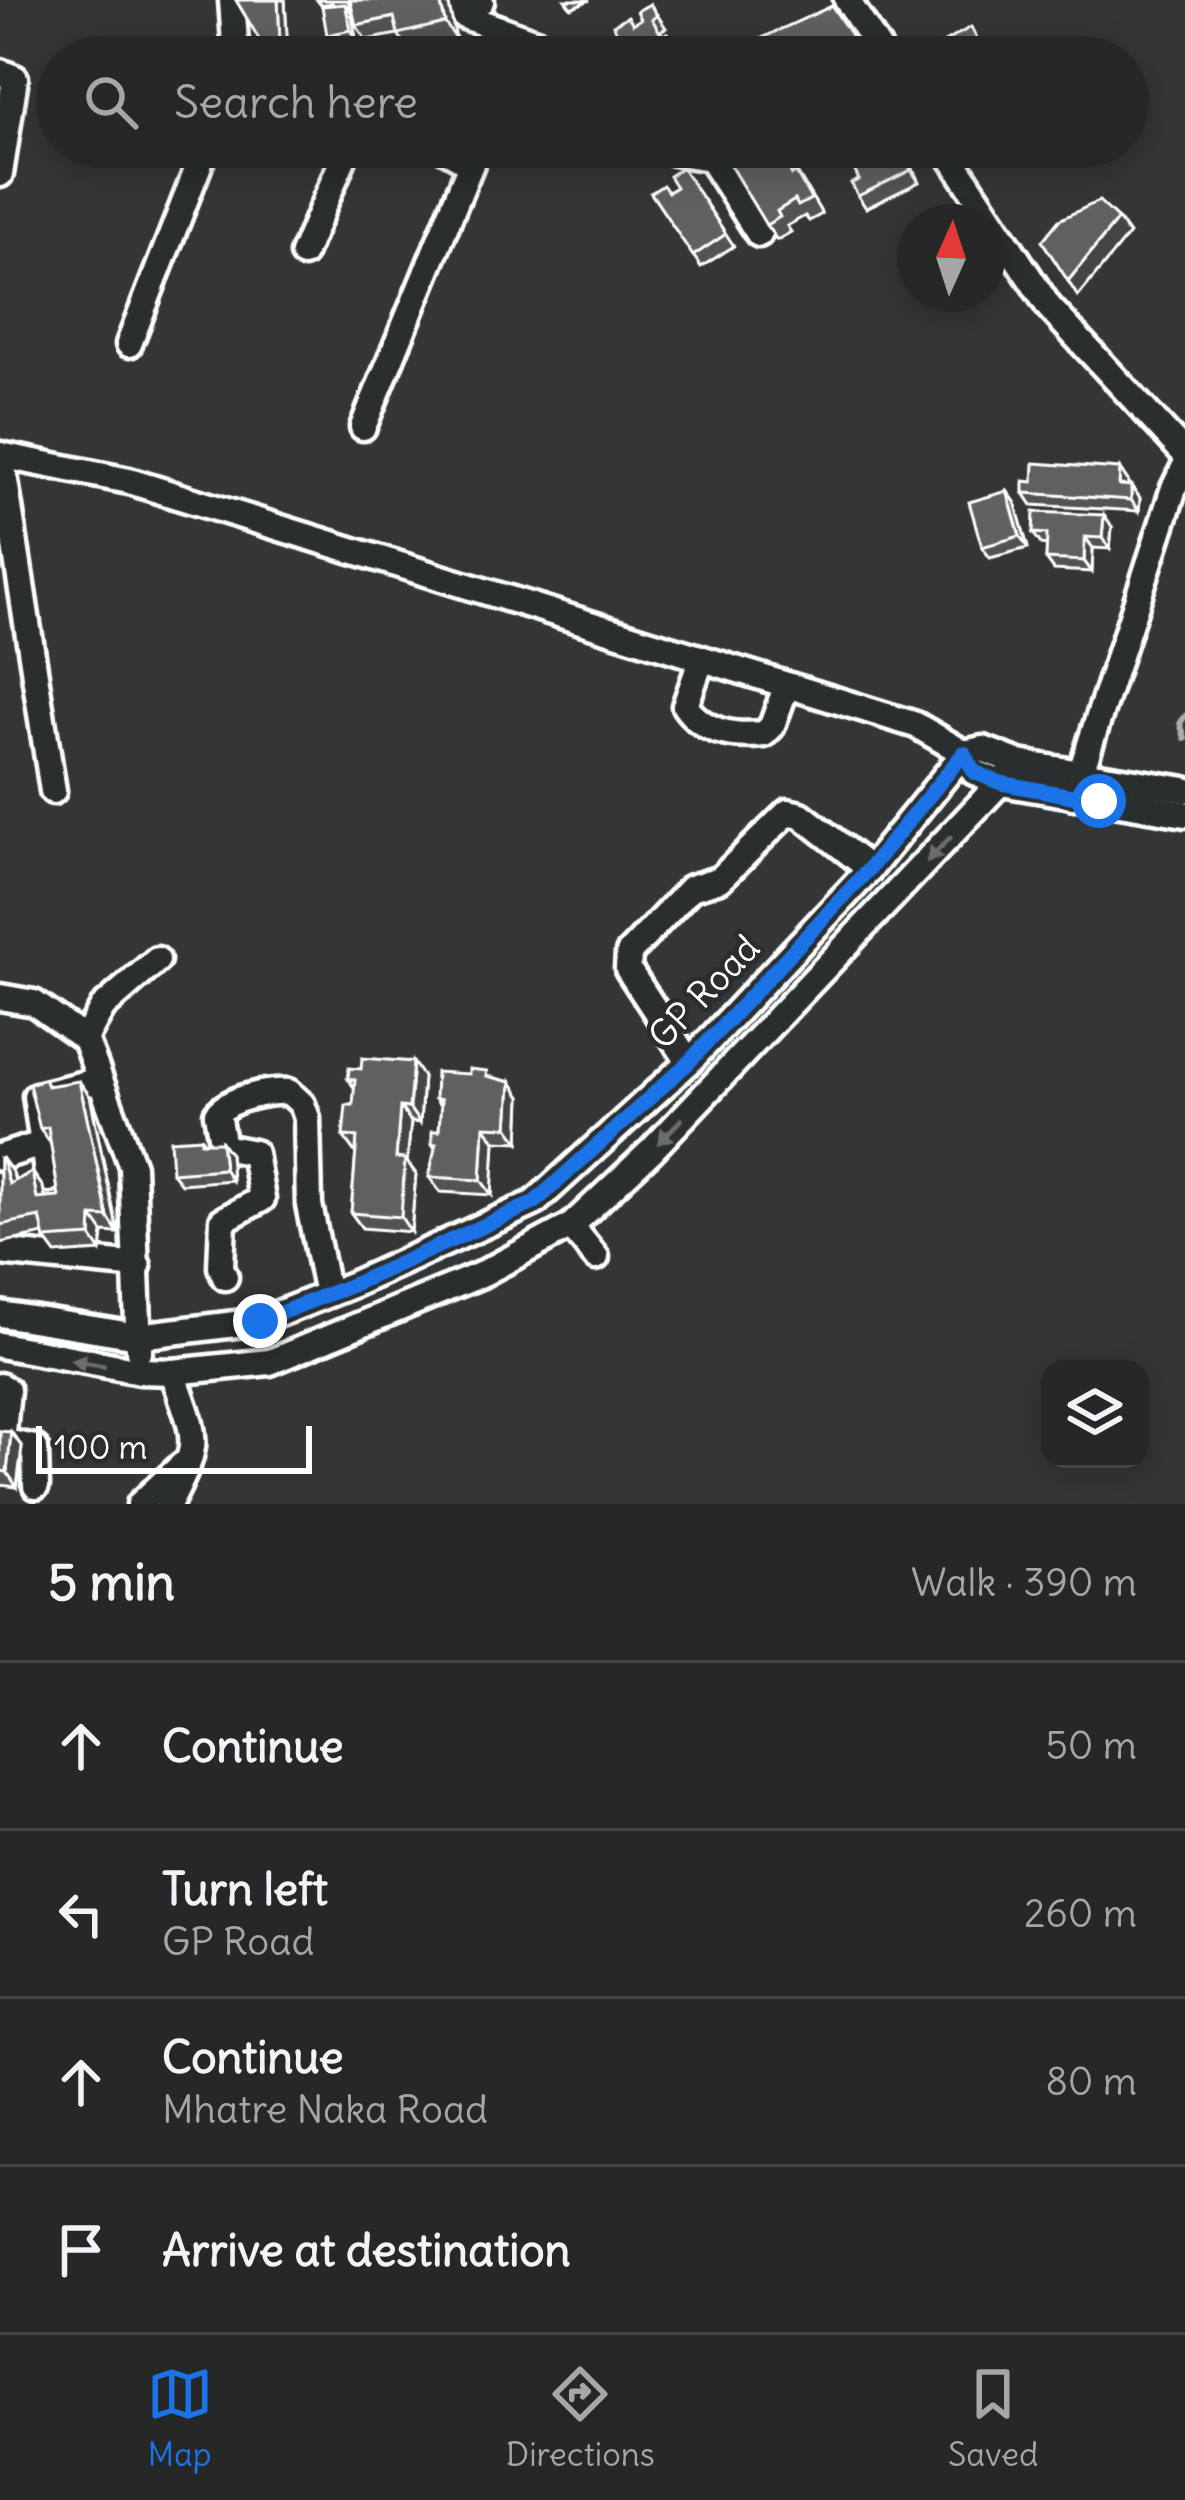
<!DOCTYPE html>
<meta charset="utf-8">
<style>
:root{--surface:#262828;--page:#323434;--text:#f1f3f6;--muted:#a4a6a8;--line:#424445;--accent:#1a73e8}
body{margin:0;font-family:Delius,sans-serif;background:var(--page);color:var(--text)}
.controls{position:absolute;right:36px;bottom:36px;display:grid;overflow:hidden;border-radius:24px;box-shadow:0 6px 30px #0003}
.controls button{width:108px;height:108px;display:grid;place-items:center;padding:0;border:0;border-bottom:3px solid var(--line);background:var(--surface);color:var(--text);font:60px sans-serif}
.compass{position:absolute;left:897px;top:204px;width:108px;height:108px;border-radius:50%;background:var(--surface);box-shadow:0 6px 30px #0003;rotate:3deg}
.scale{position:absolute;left:36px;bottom:30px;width:276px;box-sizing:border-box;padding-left:12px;border:6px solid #fff;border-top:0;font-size:33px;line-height:42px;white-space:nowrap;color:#fff;-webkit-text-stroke:9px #2a2d2e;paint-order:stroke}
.stop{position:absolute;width:36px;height:36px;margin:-27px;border:9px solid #1a73e8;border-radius:50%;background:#fff}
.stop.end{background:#1a73e8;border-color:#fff;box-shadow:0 3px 12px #0008}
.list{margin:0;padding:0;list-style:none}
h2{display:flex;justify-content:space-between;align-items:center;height:156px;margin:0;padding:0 48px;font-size:51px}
h2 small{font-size:39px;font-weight:400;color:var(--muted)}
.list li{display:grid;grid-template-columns:78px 1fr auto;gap:36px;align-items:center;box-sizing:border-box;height:168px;padding:0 48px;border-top:3px solid var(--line)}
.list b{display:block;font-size:45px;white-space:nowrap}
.list p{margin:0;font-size:39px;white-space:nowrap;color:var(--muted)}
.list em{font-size:39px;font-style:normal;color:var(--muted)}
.icon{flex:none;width:66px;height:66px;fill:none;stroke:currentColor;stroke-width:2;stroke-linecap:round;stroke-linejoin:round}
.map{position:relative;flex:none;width:1185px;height:1504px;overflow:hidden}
.search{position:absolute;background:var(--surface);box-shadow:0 6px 30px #0003;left:36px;right:36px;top:36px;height:132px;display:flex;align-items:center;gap:30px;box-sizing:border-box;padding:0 42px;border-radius:66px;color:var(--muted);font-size:45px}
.sheet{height:828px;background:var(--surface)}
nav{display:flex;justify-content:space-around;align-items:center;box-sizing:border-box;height:168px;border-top:3px solid var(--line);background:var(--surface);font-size:33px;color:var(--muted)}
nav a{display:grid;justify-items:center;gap:6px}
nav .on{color:var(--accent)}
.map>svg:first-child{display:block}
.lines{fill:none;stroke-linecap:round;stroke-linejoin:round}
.stream{stroke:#abacad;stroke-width:6}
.minor-casing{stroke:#fff;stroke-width:33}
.minor{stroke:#2a2d2e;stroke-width:24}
.wall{fill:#525354;stroke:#fff;stroke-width:3}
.shaded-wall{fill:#424445;stroke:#fff;stroke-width:3}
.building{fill:#5f6162;stroke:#fff;stroke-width:3}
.oneway{fill:#6a6c6d}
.route{stroke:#1a73e8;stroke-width:15}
.labels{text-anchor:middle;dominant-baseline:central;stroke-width:9;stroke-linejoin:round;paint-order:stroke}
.street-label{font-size:36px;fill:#fff;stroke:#2a2d2e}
</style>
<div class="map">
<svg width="1185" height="1504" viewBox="0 0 1185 1504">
<rect width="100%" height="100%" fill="#333536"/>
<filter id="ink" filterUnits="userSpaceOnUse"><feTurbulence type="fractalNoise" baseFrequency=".00833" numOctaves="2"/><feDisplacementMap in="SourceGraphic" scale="24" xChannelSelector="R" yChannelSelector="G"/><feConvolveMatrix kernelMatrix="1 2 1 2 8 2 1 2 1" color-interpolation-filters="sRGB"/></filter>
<g filter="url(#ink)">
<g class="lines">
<path class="stream" d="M1185,716L1180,723L1185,738"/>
<g class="minor-casing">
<g id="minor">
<path d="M232,0L236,57"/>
<path d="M446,0L464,16L577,57"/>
<path d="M478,0L481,1"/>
<path d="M847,0L884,57"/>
<path d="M0,72L15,78L0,174"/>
<path d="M671,147L674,152L710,158L759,234"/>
<path d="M944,147L1049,307L1185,454"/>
<path d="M303,254L348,147"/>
<path d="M129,344L206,147"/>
<path d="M363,427L471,164L441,147"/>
<path d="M0,455L129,481L916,725L964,753L974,772L1001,783L1185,814"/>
<path d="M1,455L53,791"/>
<path d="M701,661L685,706C704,733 733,737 764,734L772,726L786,687"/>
<path d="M964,753L983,749L1019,763L1185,790"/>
<path d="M1073,796L1174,488L1185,466"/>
<path d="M0,997L34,1003L85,1039L132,1166L139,1351"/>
<path d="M85,1039L103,1007L157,960"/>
<path d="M689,1062L628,969L629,953L691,888L720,879L788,812L801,815L870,869"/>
<path d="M0,1157L42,1144"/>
<path d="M48,1179L36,1096L100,1080"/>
<path d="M571,1226L596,1257"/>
<path d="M0,1252L138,1266"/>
<path d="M225,1277L221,1267L223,1220L262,1199L254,1153L223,1147L217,1114C231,1097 268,1091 289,1092L302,1104L307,1118L309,1205L327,1294"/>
<path d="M0,1314L138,1336L260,1321L354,1284L534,1203L689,1062L870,869L964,753"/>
<path d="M0,1345L140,1371L173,1372L270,1362L480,1275L571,1226L651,1151L1019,763"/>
<path d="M0,1386L7,1390L2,1442"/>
<path d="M0,1441L35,1448L36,1486"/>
<path d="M140,1504L182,1465"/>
<path d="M169,1504C203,1438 196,1441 173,1372"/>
</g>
</g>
<use href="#minor" class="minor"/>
</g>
<g class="wall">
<path d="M236,0H285L288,54L270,56Z"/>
<path d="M317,0H348L350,7H348L351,12L356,38L333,43L327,35L334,5L332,3L321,5Z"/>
<path d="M565,0H590L571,8Z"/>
<path d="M650,4L666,28L660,31L663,35L667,33L683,57H631L633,24L641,19Z"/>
<path d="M449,6L456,39L408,49L398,34L366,40L356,25Z"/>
<path d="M782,147L822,214L809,221L805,216L787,226L791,232L777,240L766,225Z"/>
<path d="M834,147H870L843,160Z"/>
<path d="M873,147H902L919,182L866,208L858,196L859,180L877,155Z"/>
<path d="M682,168L734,246L701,267L651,193L668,192L676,187Z"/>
<path d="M1120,469L1128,481V486H1131L1140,498L1139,511L1032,505L1024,493L1033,482Z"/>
<path d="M1007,491L1015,502L1028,548L990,558L982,547Z"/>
<path d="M1112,527L1110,549L1093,548L1092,572L1054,570L1046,559L1047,545L1041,544L1033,533Z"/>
<path d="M423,1077L420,1123L411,1122L407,1162L416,1174L411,1232L362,1228L351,1213L356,1152L354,1151L343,1136L353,1105L355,1089L348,1079Z"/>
<path d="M491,1077L511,1082L521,1097L519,1142L495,1141L492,1195L440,1192L429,1177L435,1149L432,1144L439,1131L441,1107L435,1099Z"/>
<path d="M48,1085L90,1096L118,1233L103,1232L101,1251L56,1254L45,1239L44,1234L0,1243V1158H2L13,1173L15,1181L32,1172L43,1187L45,1198L59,1197L51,1144L40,1129Z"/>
<path d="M201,1138L204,1142L230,1154L232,1180L181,1184L172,1173Z"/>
<path d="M0,1431L11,1432L22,1447L17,1487L0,1485Z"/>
</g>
<g class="shaded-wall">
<path d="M278,0H285L288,54L280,42Z"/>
<path d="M440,0H444L449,6L456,39L445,23Z"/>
<path d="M345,4L351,12L356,38L351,30Z"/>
<path d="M899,147H902L919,182L911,170Z"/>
<path d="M1118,219L1129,234L1078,297L1068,281Z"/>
<path d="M1120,469L1128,481L1127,497L1119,485Z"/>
<path d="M1131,486L1140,498L1139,511L1131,500Z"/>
<path d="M1007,491L1015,502L1028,548L1020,536Z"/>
<path d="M1104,515L1112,527L1110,549L1102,538Z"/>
<path d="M1085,537L1093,548L1092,572L1084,561Z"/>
<path d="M413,1062L423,1077L420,1123L409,1108Z"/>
<path d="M79,1081L90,1096L118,1233L108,1217Z"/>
<path d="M511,1082L521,1097L519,1142L508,1127Z"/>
<path d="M400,1107L411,1122L407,1162L416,1174L411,1232L401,1217L396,1158Z"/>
<path d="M484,1126L495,1141L492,1195L481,1180Z"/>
<path d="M221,1142L230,1154L232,1180L224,1169Z"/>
<path d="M2,1158L13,1173L19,1200L9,1184Z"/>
<path d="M32,1172L43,1187L48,1214L37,1199Z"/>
<path d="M92,1216L103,1232L101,1251L91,1236Z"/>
<path d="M11,1432L22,1447L17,1487L7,1472Z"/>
</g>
<g class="building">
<path d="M236,0H278L280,42L262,44Z"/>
<path d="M350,0H440L445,23L398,34L394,17L356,25Z"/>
<path d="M345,4L351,30L327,35L322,6Z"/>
<path d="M650,4L657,16L652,19L662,36L667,33L681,57H631L613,25L628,16L633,24L641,19L637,11Z"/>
<path d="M832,6L865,57H764L753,42Z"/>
<path d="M971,27L986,57H949L947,53L939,57H931L928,51Z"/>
<path d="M719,147H780L791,165L788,167L792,175L796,173L811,199L798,206L795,200L777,211L780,217L766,225Z"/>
<path d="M873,147H899L911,170L858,196L851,183L859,180L853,167L877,155Z"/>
<path d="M682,168L726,234L693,256L651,193L663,185L668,192L676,187L669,176Z"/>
<path d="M1099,201L1118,219L1068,281L1042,241L1059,220Z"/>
<path d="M1034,463L1120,469L1119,485L1131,486V500L1024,493V481L1033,482Z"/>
<path d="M1007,491L1020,536L982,547L969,502Z"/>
<path d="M1034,512L1104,515L1102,538L1085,537L1084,561L1046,559L1047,534L1033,533Z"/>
<path d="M362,1058L413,1062L409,1108L400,1107L396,1158L405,1159L401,1217L351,1213L357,1137L343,1136L346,1105H353L355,1080L348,1079L349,1068L361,1069Z"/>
<path d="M469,1069L487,1071L486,1076L511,1082L508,1127L484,1126L481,1180L429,1177L436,1144H432V1131H439L441,1100L435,1099L436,1072L469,1074Z"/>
<path d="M44,1079L47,1086L79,1081L108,1217L92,1216L91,1236L45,1239L40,1217L0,1225V1158H2L9,1184L32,1172L37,1199L59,1197L48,1127L40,1129L29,1084Z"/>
<path d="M201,1138V1142H221L224,1169L172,1173L170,1140Z"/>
<path d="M0,1431L11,1432L7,1472L0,1471Z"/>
</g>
<defs><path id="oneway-solid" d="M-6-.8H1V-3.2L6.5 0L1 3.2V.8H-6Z" transform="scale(3)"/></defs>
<g class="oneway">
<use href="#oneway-solid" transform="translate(939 849) rotate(134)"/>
<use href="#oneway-solid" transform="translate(670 1131) rotate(134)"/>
<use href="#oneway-solid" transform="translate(88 1363) rotate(-170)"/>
</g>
</g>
<g class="lines" filter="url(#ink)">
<path class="route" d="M260,1321L354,1284L534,1203L689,1062L869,869L964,753L974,772L1001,783L1099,801"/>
</g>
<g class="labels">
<g class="street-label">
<text transform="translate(704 992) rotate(-46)">GP Road</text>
</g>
</g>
</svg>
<div class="controls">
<button><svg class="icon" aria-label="layers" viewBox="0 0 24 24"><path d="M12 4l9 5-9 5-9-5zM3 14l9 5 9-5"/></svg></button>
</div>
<svg class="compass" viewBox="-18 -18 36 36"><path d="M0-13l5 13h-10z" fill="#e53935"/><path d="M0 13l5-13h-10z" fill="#a4a6a8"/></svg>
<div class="scale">100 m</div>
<div class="stop" style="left:1099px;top:801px"></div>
<div class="stop end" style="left:260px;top:1321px"></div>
<div class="search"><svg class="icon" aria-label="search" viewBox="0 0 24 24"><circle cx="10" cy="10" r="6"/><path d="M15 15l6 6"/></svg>Search here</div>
</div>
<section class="sheet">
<h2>5 min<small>Walk · 390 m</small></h2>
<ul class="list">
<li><svg class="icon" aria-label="ahead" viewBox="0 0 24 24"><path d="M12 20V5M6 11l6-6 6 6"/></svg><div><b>Continue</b></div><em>50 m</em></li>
<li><svg class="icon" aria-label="left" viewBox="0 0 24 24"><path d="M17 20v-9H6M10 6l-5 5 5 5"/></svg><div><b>Turn left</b><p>GP Road</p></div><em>260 m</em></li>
<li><svg class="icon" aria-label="ahead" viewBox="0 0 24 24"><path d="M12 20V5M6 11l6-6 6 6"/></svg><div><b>Continue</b><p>Mhatre Naka Road</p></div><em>80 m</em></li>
<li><svg class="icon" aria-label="arrive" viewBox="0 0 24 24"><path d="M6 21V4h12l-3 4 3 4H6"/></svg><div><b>Arrive at destination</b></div></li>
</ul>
</section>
<nav>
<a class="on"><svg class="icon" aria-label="map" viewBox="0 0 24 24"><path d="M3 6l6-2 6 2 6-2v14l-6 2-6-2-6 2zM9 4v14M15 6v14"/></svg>Map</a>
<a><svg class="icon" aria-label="directions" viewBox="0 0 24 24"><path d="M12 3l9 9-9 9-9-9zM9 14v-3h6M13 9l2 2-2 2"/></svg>Directions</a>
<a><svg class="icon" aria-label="saved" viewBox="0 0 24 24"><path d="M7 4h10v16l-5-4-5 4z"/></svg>Saved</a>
</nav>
